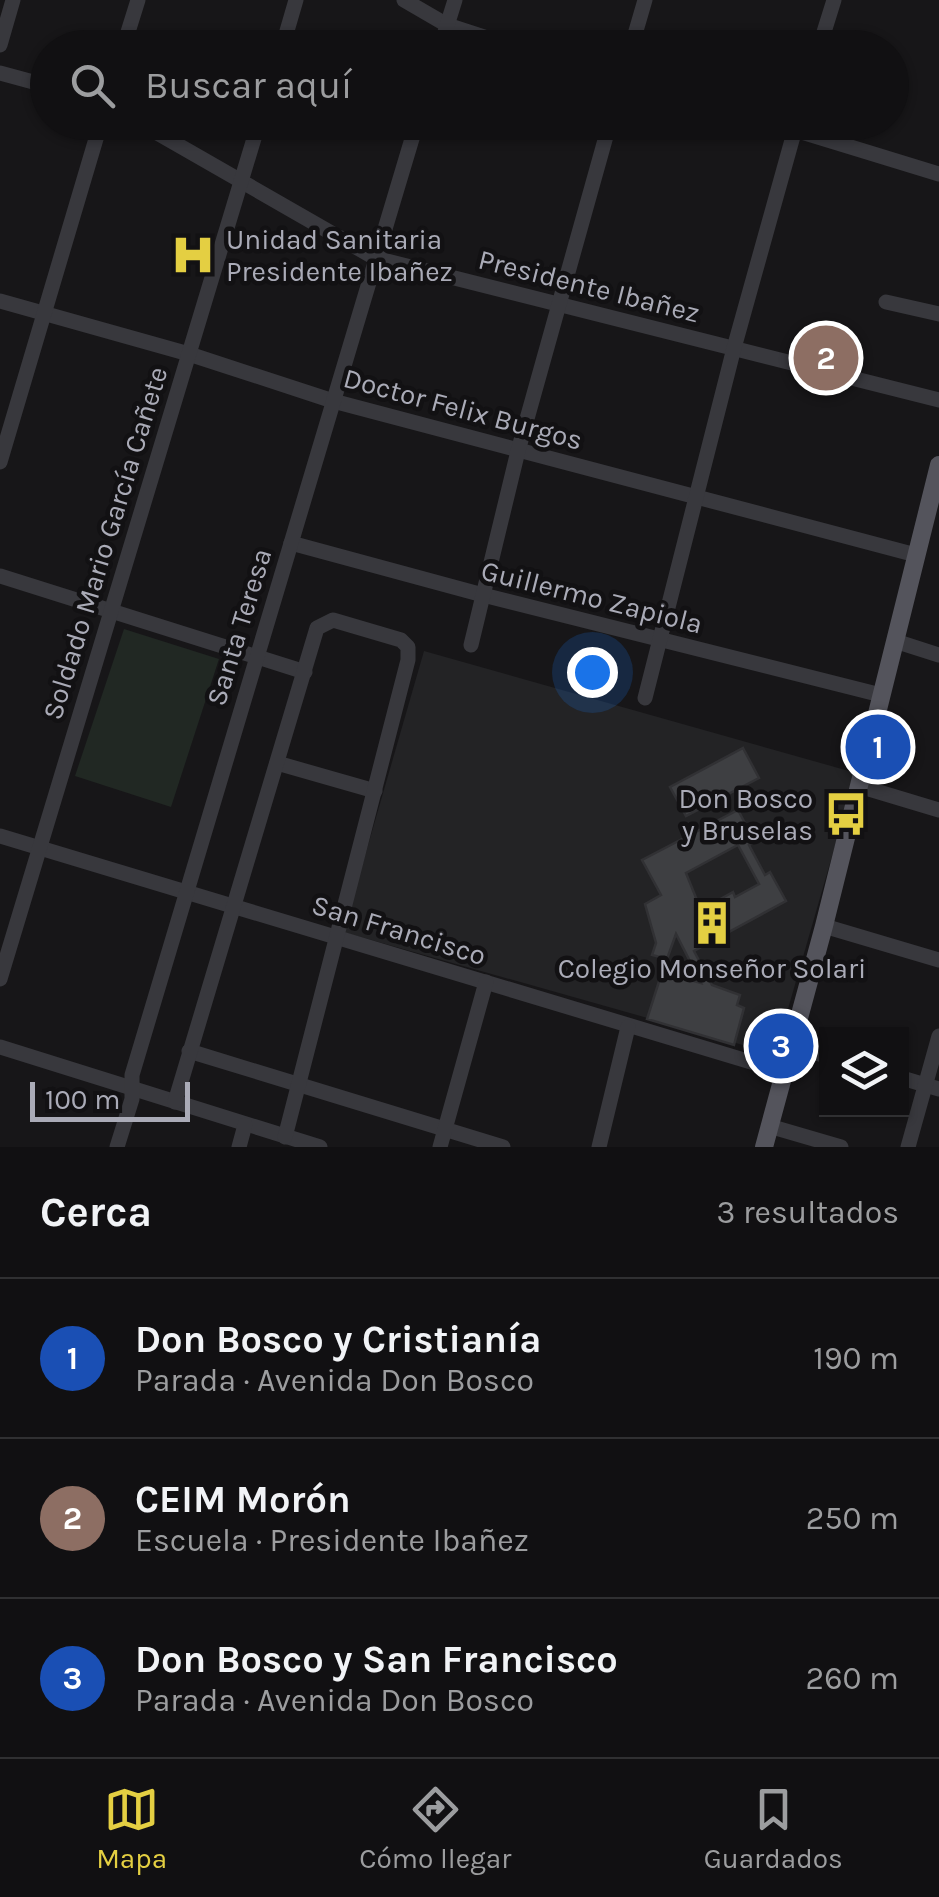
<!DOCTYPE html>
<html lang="es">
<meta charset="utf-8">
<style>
:root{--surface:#111012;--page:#1e1e20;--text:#f1f3f6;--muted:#9c9d9f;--line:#303032;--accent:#e4cf42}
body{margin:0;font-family:Karla,sans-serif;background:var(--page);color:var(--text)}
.controls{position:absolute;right:30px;bottom:30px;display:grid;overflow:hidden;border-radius:0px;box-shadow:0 2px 8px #0004}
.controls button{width:90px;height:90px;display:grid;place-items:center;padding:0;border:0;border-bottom:2px solid var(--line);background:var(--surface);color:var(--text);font:50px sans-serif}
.scale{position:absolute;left:30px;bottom:25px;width:160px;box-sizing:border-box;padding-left:10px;border:5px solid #aaabb7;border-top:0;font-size:28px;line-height:35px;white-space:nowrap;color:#aaabb7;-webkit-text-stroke:8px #121113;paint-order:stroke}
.you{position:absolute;left:592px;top:672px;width:35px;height:35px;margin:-25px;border:8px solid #fff;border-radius:50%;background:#1a73e8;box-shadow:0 0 0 15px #1a73e833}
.badge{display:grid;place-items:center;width:65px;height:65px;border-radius:50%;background:var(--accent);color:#fff;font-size:32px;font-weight:700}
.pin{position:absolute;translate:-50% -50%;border:5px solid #fff;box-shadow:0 2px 10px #0006}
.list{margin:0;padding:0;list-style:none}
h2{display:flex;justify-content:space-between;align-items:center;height:130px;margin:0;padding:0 40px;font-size:42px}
h2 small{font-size:32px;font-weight:400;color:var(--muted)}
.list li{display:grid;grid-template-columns:65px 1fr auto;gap:30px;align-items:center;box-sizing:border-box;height:160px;padding:0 40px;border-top:2px solid var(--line)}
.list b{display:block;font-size:38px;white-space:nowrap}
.list p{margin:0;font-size:32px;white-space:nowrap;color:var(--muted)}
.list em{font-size:32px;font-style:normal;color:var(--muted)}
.icon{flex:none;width:55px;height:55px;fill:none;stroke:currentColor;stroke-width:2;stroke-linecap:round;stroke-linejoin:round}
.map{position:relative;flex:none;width:939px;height:1147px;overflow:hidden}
.search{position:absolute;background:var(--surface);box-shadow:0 2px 8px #0004;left:30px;right:30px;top:30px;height:110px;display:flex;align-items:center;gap:25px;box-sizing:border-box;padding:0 35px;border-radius:55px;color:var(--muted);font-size:38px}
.sheet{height:610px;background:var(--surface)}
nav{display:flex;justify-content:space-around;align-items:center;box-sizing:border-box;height:140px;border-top:2px solid var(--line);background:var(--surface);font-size:28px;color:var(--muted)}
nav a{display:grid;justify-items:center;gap:5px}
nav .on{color:var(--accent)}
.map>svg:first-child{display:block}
.built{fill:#232325}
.green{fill:#212823}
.building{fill:#3e3f42;stroke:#313134;stroke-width:2.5;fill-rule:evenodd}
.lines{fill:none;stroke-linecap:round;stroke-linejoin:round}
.minor{stroke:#38383d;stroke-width:15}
.major{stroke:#54545c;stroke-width:18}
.labels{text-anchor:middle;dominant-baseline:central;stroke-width:9;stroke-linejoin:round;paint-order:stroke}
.poi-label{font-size:28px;fill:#aaabb7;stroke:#121113;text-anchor:start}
.street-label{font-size:28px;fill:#aaabb7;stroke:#121113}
</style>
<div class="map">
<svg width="939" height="1147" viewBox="0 0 939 1147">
<rect width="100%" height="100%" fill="#171618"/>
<path class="built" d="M424,651L856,773L775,1054L343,932Z"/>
<path class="green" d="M124,629L219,659L171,807L75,776Z"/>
<g class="building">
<path d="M743,748L759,778L686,816L670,787Z"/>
<path d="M738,810L755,842L749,845L765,875L770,872L786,901L694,951L712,985L740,995L737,1005L744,1008L734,1045L647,1019L662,972L701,983L676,934L667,959L652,955L656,943L645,904L661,895L642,860ZM738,845L759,884L735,897L733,892L715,902L717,907L703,915L686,873Z"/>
</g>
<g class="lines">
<g class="minor">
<path d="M404,0L447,25L518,48"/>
<path d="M0,45L13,0"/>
<path d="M123,48L138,0"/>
<path d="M282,48L296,0"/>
<path d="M440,48L455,0"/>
<path d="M631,48L645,0"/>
<path d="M819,48L834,0"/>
<path d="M0,73L48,86"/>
<path d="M138,122L375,258L939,400"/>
<path d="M769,122L939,174"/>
<path d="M0,301L189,354L333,401L916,555"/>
<path d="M886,302L939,314"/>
<path d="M0,462L101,122"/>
<path d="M291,543L483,595L881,695"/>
<path d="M0,576L305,672"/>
<path d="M895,641L939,655"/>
<path d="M471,645L518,451L610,122"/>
<path d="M645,698L734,348L797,122"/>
<path d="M277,763L375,791"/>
<path d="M859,786L939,810"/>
<path d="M0,836L784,1072"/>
<path d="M824,926L939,960"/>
<path d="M0,979L259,122"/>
<path d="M791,1045L826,1056"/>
<path d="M0,1047L320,1147"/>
<path d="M189,1051L503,1147"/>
<path d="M902,1078L939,1089"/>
<path d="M175,1102L317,628L333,620L401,640L408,647V660L285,1137"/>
<path d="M769,1126L841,1147"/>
<path d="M117,1147L132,1099V1075L417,122"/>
<path d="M239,1147L245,1125"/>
<path d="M440,1147L486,982"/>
<path d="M599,1147L628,1027"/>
<path d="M908,1147L939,1036"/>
</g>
<path class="major" d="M764,1147L824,926L939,465"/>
</g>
<defs>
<g id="hospital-bare" transform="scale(3.45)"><path d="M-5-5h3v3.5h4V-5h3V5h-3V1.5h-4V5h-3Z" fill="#e4cf42" stroke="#121113" stroke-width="2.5" paint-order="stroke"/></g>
<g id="bus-bare" transform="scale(3.45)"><path d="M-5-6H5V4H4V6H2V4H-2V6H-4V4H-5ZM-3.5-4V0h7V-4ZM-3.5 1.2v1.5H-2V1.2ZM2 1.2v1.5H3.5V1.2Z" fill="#e4cf42" stroke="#121113" stroke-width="2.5" paint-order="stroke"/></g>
<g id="building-bare" transform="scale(3.45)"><path d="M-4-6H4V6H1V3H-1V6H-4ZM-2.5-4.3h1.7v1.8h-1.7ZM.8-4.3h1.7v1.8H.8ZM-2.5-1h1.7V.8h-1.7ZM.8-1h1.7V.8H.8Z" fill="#e4cf42" stroke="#121113" stroke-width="2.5" paint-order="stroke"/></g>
</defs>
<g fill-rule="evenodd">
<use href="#hospital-bare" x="193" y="255"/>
<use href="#bus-bare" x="846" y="814"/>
<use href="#building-bare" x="712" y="923"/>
</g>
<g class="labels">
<g class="poi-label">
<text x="226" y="239">Unidad Sanitaria<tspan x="226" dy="32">Presidente Ibañez</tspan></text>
<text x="813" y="798" text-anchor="end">Don Bosco<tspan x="813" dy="32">y Bruselas</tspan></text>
<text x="712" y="968" text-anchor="middle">Colegio Monseñor Solari</text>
</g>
<g class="street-label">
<text transform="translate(589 286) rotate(14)">Presidente Ibañez</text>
<text transform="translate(463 409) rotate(15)">Doctor Felix Burgos</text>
<text transform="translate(105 543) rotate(-73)">Soldado Mario García Cañete</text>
<text transform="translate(592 597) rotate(14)">Guillermo Zapiola</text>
<text transform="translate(239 627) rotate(-73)">Santa Teresa</text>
<text transform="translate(399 930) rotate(17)">San Francisco</text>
</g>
</g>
</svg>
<div class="controls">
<button><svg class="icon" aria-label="layers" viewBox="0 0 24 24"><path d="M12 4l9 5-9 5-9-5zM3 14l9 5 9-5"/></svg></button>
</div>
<div class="scale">100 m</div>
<div class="you"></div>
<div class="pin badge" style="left:878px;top:747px;background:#1a4fb4">1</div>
<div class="pin badge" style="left:826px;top:358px;background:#8d6e63">2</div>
<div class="pin badge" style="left:781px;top:1046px;background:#1a4fb4">3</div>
<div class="search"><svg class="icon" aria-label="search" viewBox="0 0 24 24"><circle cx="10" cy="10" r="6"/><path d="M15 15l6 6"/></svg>Buscar aquí</div>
</div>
<section class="sheet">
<h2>Cerca<small>3 resultados</small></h2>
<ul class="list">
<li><span class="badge" style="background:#1a4fb4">1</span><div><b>Don Bosco y Cristianía</b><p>Parada · Avenida Don Bosco</p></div><em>190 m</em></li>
<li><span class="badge" style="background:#8d6e63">2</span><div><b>CEIM Morón</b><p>Escuela · Presidente Ibañez</p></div><em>250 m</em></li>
<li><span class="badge" style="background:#1a4fb4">3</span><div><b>Don Bosco y San Francisco</b><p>Parada · Avenida Don Bosco</p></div><em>260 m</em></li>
</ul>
</section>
<nav>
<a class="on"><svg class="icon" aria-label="map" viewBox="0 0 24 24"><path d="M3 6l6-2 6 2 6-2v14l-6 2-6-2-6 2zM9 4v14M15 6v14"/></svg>Mapa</a>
<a><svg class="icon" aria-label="directions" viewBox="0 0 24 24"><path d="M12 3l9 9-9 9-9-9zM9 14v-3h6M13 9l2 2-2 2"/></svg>Cómo llegar</a>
<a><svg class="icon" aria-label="saved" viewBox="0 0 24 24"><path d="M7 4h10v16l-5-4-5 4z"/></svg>Guardados</a>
</nav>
